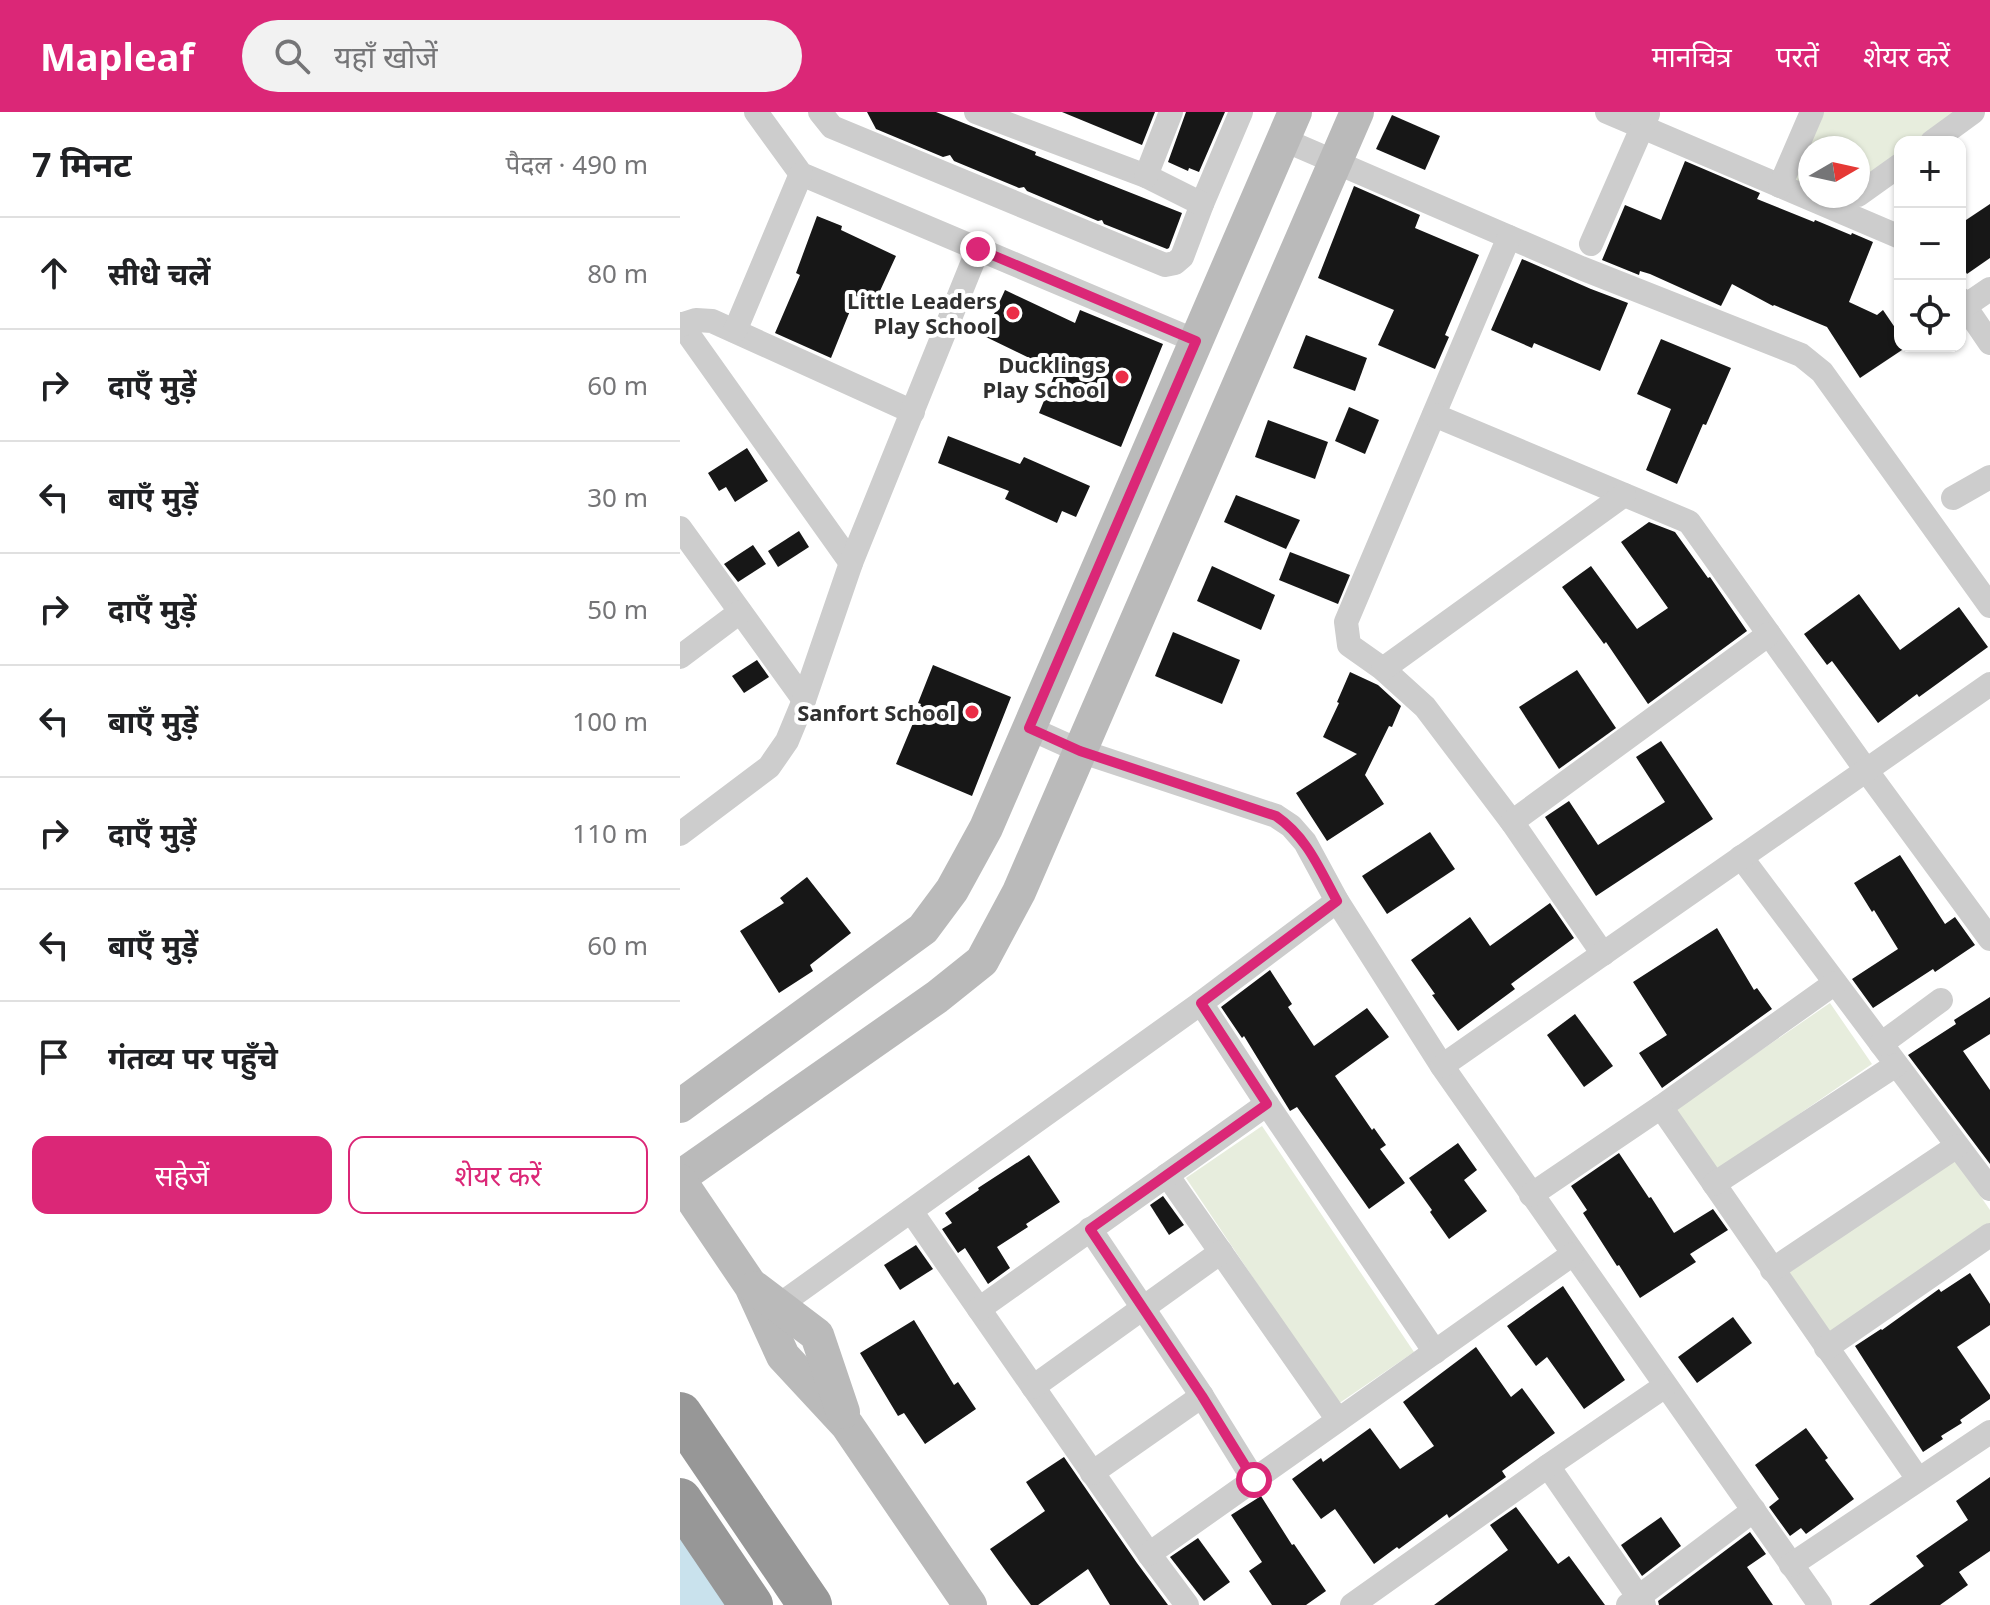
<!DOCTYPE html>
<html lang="hi">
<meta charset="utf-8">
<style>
:root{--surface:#fff;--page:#f2f2f2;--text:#202124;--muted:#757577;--line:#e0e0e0;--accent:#db2777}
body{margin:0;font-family:"Noto Sans","Noto Sans Devanagari",sans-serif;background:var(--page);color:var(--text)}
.controls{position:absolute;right:24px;top:24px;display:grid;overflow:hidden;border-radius:16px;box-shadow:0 2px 6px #0004}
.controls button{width:72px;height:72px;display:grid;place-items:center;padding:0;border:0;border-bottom:2px solid var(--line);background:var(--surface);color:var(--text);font:40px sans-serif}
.compass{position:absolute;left:1118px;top:24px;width:72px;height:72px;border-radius:50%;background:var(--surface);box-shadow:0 2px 6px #0004;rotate:81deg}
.stop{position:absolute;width:24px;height:24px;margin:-18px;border:6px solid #db2777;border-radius:50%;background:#fff}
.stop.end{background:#db2777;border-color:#fff;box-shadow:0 2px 8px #0008}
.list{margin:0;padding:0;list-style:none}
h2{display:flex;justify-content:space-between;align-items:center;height:104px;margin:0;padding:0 32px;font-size:34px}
h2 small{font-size:26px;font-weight:400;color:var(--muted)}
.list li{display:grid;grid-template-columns:52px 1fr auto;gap:24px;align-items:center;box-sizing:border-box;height:112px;padding:0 32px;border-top:2px solid var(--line)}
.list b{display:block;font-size:30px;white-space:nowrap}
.list em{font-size:26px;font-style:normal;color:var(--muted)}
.actions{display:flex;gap:16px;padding:24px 32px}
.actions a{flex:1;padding:18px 0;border:2px solid var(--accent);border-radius:16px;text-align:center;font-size:28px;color:var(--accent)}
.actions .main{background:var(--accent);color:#fff}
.icon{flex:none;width:44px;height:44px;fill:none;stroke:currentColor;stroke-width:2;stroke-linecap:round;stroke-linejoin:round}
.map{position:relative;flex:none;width:1310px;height:1493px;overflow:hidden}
header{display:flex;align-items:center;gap:48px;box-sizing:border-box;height:112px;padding:0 40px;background:var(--accent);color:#fff}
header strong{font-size:38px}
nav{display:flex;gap:44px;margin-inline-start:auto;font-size:28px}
.search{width:560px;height:72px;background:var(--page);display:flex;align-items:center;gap:20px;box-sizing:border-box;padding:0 28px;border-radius:44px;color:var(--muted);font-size:30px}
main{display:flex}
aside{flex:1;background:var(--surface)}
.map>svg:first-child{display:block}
.green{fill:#e7eddd}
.water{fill:#c9e2ed}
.building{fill:#171717}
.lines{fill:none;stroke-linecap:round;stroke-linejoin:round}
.street{stroke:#cdcdcd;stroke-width:24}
.secondary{stroke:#bababa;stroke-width:34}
.highway{stroke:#979797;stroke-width:44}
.route{stroke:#db2777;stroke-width:10}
.poi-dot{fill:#eb2e47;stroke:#fff;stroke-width:3}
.labels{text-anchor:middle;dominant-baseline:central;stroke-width:8;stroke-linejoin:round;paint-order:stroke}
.poi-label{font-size:22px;font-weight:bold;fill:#303030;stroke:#fff;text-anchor:end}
</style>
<header>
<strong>Mapleaf</strong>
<div class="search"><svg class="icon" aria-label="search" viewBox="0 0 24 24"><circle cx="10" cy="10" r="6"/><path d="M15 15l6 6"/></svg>यहाँ खोजें</div>
<nav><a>मानचित्र</a><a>परतें</a><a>शेयर करें</a></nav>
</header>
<main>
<aside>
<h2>7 मिनट<small>पैदल · 490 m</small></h2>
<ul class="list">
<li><svg class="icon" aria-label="ahead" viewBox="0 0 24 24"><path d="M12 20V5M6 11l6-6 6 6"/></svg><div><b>सीधे चलें</b></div><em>80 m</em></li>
<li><svg class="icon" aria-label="right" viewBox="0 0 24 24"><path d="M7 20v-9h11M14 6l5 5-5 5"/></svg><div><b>दाएँ मुड़ें</b></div><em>60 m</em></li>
<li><svg class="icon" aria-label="left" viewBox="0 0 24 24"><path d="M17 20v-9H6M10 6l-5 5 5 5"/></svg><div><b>बाएँ मुड़ें</b></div><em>30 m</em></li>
<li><svg class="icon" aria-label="right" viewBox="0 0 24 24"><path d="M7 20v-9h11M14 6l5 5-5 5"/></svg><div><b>दाएँ मुड़ें</b></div><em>50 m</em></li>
<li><svg class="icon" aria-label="left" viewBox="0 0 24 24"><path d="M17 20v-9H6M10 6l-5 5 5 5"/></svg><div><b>बाएँ मुड़ें</b></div><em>100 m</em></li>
<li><svg class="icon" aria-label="right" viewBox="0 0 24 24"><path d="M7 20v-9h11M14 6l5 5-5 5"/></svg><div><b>दाएँ मुड़ें</b></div><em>110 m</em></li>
<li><svg class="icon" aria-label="left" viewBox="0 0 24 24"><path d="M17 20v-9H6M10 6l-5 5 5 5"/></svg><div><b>बाएँ मुड़ें</b></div><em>60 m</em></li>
<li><svg class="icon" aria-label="arrive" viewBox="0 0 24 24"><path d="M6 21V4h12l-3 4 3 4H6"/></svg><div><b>गंतव्य पर पहुँचे</b></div></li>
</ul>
<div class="actions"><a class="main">सहेजें</a><a>शेयर करें</a></div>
</aside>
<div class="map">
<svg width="1310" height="1493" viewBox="0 0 1310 1493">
<rect width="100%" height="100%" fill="#fff"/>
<g class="green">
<path d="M1144,0H1275V1L1236,30H1220V42L1178,74V36H1130V75L1111,66Z"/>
<path d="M1150,891L1192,952L1036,1059L994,998Z"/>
<path d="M582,1014L734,1240L658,1292L506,1066Z"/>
<path d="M1274,1046L1310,1098V1112L1149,1224L1107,1162Z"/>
</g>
<path class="water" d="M0,1395L67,1493H0Z"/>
<g class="building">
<path d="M187,0H256L356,40L355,43L502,101L489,136L487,137L424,112L422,108L418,109L347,79L344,75L339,76L274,49L270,43L263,45L196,17Z"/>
<path d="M382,0H475L462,33Z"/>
<path d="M506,0H545L519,60L509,56L508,59L488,50Z"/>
<path d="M712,3L760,24L745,58L696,37Z"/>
<path d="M1005,49L1080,81L1077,87L1134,110L1135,108L1171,123L1172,121L1193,130L1169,190L1197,203L1203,198L1220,223V234H1228L1180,266L1147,215L1094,193L1093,194L1052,172L1041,194L970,162L960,159L959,163L922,148L945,93L981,108Z"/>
<path d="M674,74L740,103L735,116L799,143L765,223L769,225L755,257L698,233L714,198L638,166Z"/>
<path d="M1310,92V146L1287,162L1280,151V112Z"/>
<path d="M137,104L162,114L161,118L216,144L194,192L176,184L151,246L95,221L120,163L116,161Z"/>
<path d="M842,147L911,177L948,191L920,259L854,231L852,236L811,218Z"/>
<path d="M325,178L395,211L400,198L483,232L441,335L359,301L376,259L304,224Z"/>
<path d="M626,223L687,246L675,279L613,256Z"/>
<path d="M981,227L1051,256L1026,313L1023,312L997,372L966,358L991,297L957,282Z"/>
<path d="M669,295L699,308L685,342L655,329Z"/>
<path d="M588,308L648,330L635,367L575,345Z"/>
<path d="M268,324L340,352L344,345L410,374L396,405L382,399L377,411L325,387L329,379L258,351Z"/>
<path d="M67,336L88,369L55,390L46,375L39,379L28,361Z"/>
<path d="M556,383L620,408L606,437L544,410Z"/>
<path d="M969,410L995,420L1028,466L1030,465L1067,519L968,592L926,530L924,532L882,475L911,454L957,517L988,496L941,430Z"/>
<path d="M119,419L129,435L98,455L88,439Z"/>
<path d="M73,433L86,452L58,470L44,452Z"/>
<path d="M610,440L670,463L658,492L599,468Z"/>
<path d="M532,454L595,483L581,518L517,489Z"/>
<path d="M1179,482L1220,538L1279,495L1308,535L1239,585L1237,582L1198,611L1152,549L1147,553L1124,522Z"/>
<path d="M493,520L560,548L542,592L475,564Z"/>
<path d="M77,548L89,565L64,581L52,564Z"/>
<path d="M253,553L331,585L292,684L216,652L241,592L238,591Z"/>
<path d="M897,558L936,616L879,657L839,595Z"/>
<path d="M670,560L698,573L721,594L712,615L709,614L685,663L704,692L647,729L616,681L677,642L643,625L659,591L657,590Z"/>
<path d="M981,629L1033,707L916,784L865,705L889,689L918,733L985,690L956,645Z"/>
<path d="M750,720L775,757L707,802L682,764Z"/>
<path d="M1220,743L1265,812L1275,805L1295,833L1255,860L1253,857L1193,896L1172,867L1218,837L1194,798L1192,800L1174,771Z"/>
<path d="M127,765L171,821L130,853L133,859L99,881L60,819L104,791L100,786Z"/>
<path d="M870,791L894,826L831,872L835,877L778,919L752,883L755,882L731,848L790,805L810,834Z"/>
<path d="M1037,816L1074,878L1077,876L1092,897L982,976L959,941L987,923L953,870Z"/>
<path d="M590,858L612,892L608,895L634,934L687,896L709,925L655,964L692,1018L694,1016L706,1033L700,1037L725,1071L689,1097L617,995L610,999L564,924L562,926L541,895Z"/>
<path d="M1310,885V922L1283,939L1310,978V1052L1228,943L1276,912L1274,908Z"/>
<path d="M895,902L933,954L904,975L867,923Z"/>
<path d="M778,1031L797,1058L784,1068L807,1099L769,1127L750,1100L752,1098L729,1066Z"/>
<path d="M939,1041L969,1086L971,1085L994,1121L1033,1097L1048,1118L1010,1142L1016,1150L960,1186L939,1153L937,1154L903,1101L907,1098L891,1074Z"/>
<path d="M349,1043L380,1090L346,1112L348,1115L317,1135L330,1156L308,1172L285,1136L278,1141L262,1117L272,1111L265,1101L299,1078L298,1076Z"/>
<path d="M483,1084L504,1113L489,1123L470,1093Z"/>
<path d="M236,1133L253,1157L220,1178L204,1153Z"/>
<path d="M1290,1161L1310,1192V1213L1277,1235L1310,1283V1287L1280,1308L1282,1311L1261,1324L1263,1327L1243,1340L1175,1234L1201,1217L1202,1218L1259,1177L1261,1180Z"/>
<path d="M883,1174L945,1268L904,1297L867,1245L856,1254L827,1214Z"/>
<path d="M1053,1205L1072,1231L1017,1271L998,1245Z"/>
<path d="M234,1208L274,1273L278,1270L296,1297L245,1332L224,1301L218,1304L180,1241Z"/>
<path d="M796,1235L831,1285L842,1276L875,1321L822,1359L826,1365L769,1406L767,1402L719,1437L717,1435L694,1452L655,1397L641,1407L612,1367L641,1346L643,1350L690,1316L720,1357L754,1334L723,1290Z"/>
<path d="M1126,1316L1148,1346L1145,1348L1174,1387L1126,1422L1121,1416L1110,1424L1089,1395L1099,1387L1075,1353Z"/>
<path d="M384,1345L457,1451L488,1493H430L408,1457L358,1493H351L327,1461L310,1437L365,1399L346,1370Z"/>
<path d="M1310,1365V1439L1279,1460L1288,1473L1260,1493H1189L1244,1454L1236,1444L1288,1408L1276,1389Z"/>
<path d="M581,1384L612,1433L614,1432L646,1479L626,1493H592L569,1459L582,1450L551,1403Z"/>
<path d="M836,1395L878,1452L889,1444L925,1493H754L828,1438L810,1413Z"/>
<path d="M981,1405L1001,1434L962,1464L941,1433Z"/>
<path d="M1070,1420L1086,1442L1067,1455L1093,1493H979L978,1489Z"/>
<path d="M518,1426L550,1470L524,1489L490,1445Z"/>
</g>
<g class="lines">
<g class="street">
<path d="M76,0L121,62L516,229"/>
<path d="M140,0L152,15L485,153L495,151L502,145L522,92L561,0"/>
<path d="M296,0L466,64L522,92"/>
<path d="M927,0L1220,125"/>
<path d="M602,27L901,156L1121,243L1142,260L1310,494"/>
<path d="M1252,30L1293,0"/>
<path d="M466,64L491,0"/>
<path d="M1100,74L1132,0"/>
<path d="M1178,83L1220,53"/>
<path d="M829,125L666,510L669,533L703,557L745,595L832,710L923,842"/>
<path d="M911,132L968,2"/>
<path d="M1280,187L1310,231"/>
<path d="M1285,194L1310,177"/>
<path d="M1,212L171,451"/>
<path d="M0,213L16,208L32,209L233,300"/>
<path d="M55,219L121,62"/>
<path d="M754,303L1009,410L1186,658L1310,827"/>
<path d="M1273,386L1310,365"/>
<path d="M0,416L124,588"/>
<path d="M0,545L60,500"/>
<path d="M703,557L944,383"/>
<path d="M349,616L400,639L596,704L611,714L625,730L657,789L762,954L1140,1493"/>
<path d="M832,710L1089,522"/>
<path d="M0,722L89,655L107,629L124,588L171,451L298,137"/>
<path d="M1061,745L1310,1077"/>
<path d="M1155,871L981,995L1238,1367"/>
<path d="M521,891L587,992"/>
<path d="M1201,932L1261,888"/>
<path d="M762,954L1310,572"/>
<path d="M487,1063L658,1308"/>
<path d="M1034,1072L1216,953"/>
<path d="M851,1083L981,995"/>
<path d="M231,1099L469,1442L507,1493"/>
<path d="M410,1117L522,1284"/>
<path d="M1092,1158L1277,1034"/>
<path d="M98,1194L521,891L657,789"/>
<path d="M299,1197L587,992L755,1240"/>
<path d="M1146,1236L1310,1123"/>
<path d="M353,1275L541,1140"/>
<path d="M868,1354L964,1493"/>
<path d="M412,1361L522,1284L574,1368"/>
<path d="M469,1442L893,1142"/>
<path d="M1111,1453L1310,1320"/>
<path d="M672,1493L868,1354L985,1274"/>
<path d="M948,1493L1074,1398"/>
</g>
<g class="secondary">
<path d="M0,994L243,817L272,778L306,716L615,0"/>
<path d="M0,1065L257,885L302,849L339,780L677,0"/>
<path d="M0,1069L71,1174L103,1244L167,1313L290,1493"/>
<path d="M75,1176L137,1223L163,1300"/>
</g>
<g class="highway">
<path d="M0,1302L130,1493"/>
<path d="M0,1388L71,1493"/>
</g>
</g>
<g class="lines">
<path class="route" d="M298,137L516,229L349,616L400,639L596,704C627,725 640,758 657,789L521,891L587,992L410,1117L522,1284L574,1368"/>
</g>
<g class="poi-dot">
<circle cx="333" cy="201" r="8"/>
<circle cx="442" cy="265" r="8"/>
<circle cx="292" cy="600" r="8"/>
</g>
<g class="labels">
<g class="poi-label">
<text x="317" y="188">Little Leaders<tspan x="317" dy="25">Play School</tspan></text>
<text x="426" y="252">Ducklings<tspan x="426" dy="25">Play School</tspan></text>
<text x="276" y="600">Sanfort School</text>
</g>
</g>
</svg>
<div class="controls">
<button>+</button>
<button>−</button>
<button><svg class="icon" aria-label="locate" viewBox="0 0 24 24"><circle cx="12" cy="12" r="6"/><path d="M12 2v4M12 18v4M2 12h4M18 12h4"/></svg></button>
</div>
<svg class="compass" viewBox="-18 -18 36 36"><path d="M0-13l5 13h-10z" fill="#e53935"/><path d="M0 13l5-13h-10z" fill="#757577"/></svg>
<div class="stop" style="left:574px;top:1368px"></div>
<div class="stop end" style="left:298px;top:137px"></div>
</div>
</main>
